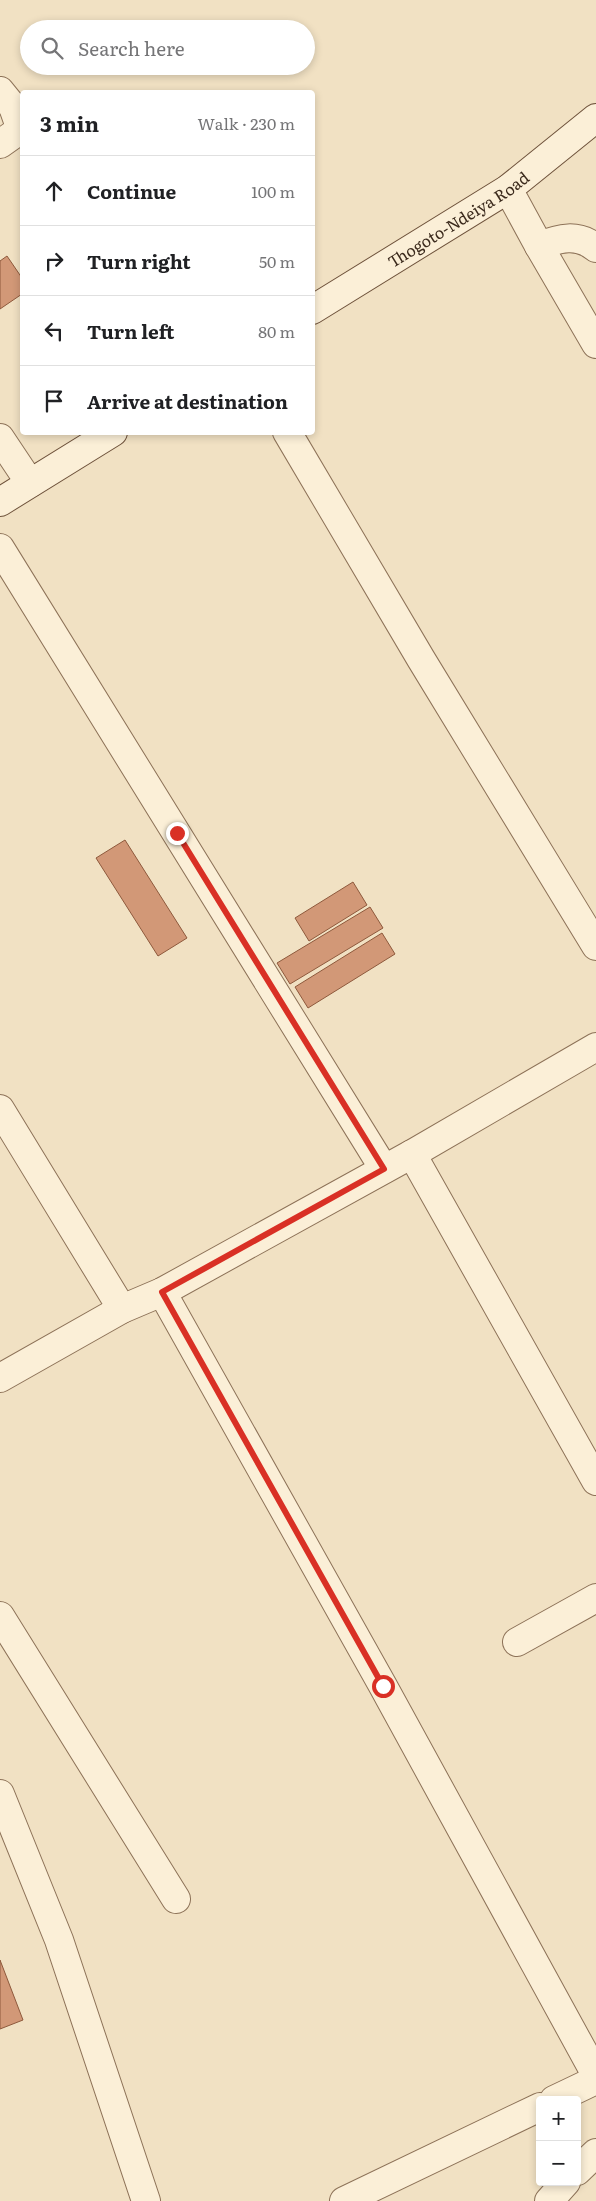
<!DOCTYPE html>
<meta charset="utf-8">
<style>
:root{--surface:#fff;--page:#f6f6f6;--text:#202124;--muted:#757577;--line:#e0e0e0}
body{margin:0;font-family:Literata,serif;background:var(--page);color:var(--text)}
.controls{position:absolute;right:15px;bottom:15px;display:grid;overflow:hidden;border-radius:5px;box-shadow:0 2px 8px #0003}
.controls button{width:45px;height:45px;display:grid;place-items:center;padding:0;border:0;border-bottom:1px solid var(--line);background:var(--surface);color:var(--text);font:25px sans-serif}
.stop{position:absolute;width:15px;height:15px;margin:-11px;border:4px solid #d93025;border-radius:50%;background:#fff}
.stop.end{background:#d93025;border-color:#fff;box-shadow:0 1px 5px #0008}
.list{margin:0;padding:0;list-style:none}
h2{display:flex;justify-content:space-between;align-items:center;height:65px;margin:0;padding:0 20px;font-size:21px}
h2 small{font-size:16px;font-weight:400;color:var(--muted)}
.list li{display:grid;grid-template-columns:32px 1fr auto;gap:15px;align-items:center;box-sizing:border-box;height:70px;padding:0 20px;border-top:1px solid var(--line)}
.list b{display:block;font-size:19px;white-space:nowrap}
.list em{font-size:16px;font-style:normal;color:var(--muted)}
.icon{flex:none;width:28px;height:28px;fill:none;stroke:currentColor;stroke-width:2;stroke-linecap:round;stroke-linejoin:round}
.map{position:relative;flex:none;width:596px;height:2201px;overflow:hidden}
.search{position:absolute;background:var(--surface);box-shadow:0 2px 8px #0003;left:20px;top:20px;width:295px;height:55px;display:flex;align-items:center;gap:12px;box-sizing:border-box;padding:0 18px;border-radius:28px;color:var(--muted);font-size:19px}
.panel{position:absolute;background:var(--surface);box-shadow:0 2px 8px #0003;left:20px;top:90px;width:295px;height:345px;border-radius:5px}
.map>svg:first-child{display:block}
.building{fill:#d29877;stroke:#8e593c}
.lines{fill:none;stroke-linecap:round;stroke-linejoin:round}
.minor-casing{stroke:#8d7258;stroke-width:30}
.secondary-casing{stroke:#6f533c;stroke-width:30}
.minor{stroke:#fbefd7;stroke-width:28}
.secondary{stroke:#fbefd7;stroke-width:28}
.route{stroke:#d93025;stroke-width:6}
.labels{text-anchor:middle;dominant-baseline:central;stroke-width:4.5;stroke-linejoin:round;paint-order:stroke}
.street-label{font-size:16px;fill:#3c2b1d;stroke:#f8ecd3}
</style>
<div class="map">
<svg width="596" height="2201" viewBox="0 0 596 2201">
<rect width="100%" height="100%" fill="#f1e1c3"/>
<g class="building">
<path d="M7,256L22,278V294L0,309V261Z"/>
<path d="M125,840L187,938L158,956L96,858Z"/>
<path d="M353,882L367,905L309,941L295,918Z"/>
<path d="M370,907L383,928L290,984L277,963Z"/>
<path d="M382,933L395,954L308,1008L295,987Z"/>
<path d="M0,1960L23,2020L0,2029Z"/>
</g>
<g class="lines">
<g class="minor-casing">
<g id="minor">
<path d="M0,91L13,107L19,124L17,132L0,144"/>
<path d="M508,189L539,246L596,344"/>
<path d="M539,246C559,238 578,233 596,248"/>
<path d="M287,432L421,659L596,946"/>
<path d="M0,438L30,483"/>
<path d="M0,548L384,1169"/>
<path d="M0,1109L122,1309"/>
<path d="M412,1154L596,1481"/>
<path d="M162,1292L383,1686L596,2075"/>
<path d="M0,1378L122,1309L162,1292L412,1154L596,1047"/>
<path d="M0,1616L176,1899"/>
<path d="M517,1642L596,1598"/>
<path d="M0,1794L59,1940L146,2201"/>
<path d="M554,2100L596,2080"/>
<path d="M577,2171L596,2153"/>
<path d="M344,2201L540,2107"/>
<path d="M549,2201L566,2182"/>
</g>
</g>
<g class="secondary-casing">
<g id="secondary">
<path id="s1" d="M312,310L508,189L596,118"/>
<path d="M0,502L113,432"/>
</g>
</g>
<use href="#minor" class="minor"/>
<use href="#secondary" class="secondary"/>
</g>
<g class="lines">
<path class="route" d="M177,833L384,1169L162,1292L383,1686"/>
</g>
<g class="labels">
<g class="street-label">
<text stroke="none"><textPath href="#s1" startOffset="172">Thogoto-Ndeiya Road</textPath></text>
</g>
</g>
</svg>
<div class="controls">
<button>+</button>
<button>−</button>
</div>
<div class="stop" style="left:383px;top:1686px"></div>
<div class="stop end" style="left:177px;top:833px"></div>
<div class="search"><svg class="icon" aria-label="search" viewBox="0 0 24 24"><circle cx="10" cy="10" r="6"/><path d="M15 15l6 6"/></svg>Search here</div>
<section class="panel">
<h2>3 min<small>Walk · 230 m</small></h2>
<ul class="list">
<li><svg class="icon" aria-label="ahead" viewBox="0 0 24 24"><path d="M12 20V5M6 11l6-6 6 6"/></svg><div><b>Continue</b></div><em>100 m</em></li>
<li><svg class="icon" aria-label="right" viewBox="0 0 24 24"><path d="M7 20v-9h11M14 6l5 5-5 5"/></svg><div><b>Turn right</b></div><em>50 m</em></li>
<li><svg class="icon" aria-label="left" viewBox="0 0 24 24"><path d="M17 20v-9H6M10 6l-5 5 5 5"/></svg><div><b>Turn left</b></div><em>80 m</em></li>
<li><svg class="icon" aria-label="arrive" viewBox="0 0 24 24"><path d="M6 21V4h12l-3 4 3 4H6"/></svg><div><b>Arrive at destination</b></div></li>
</ul>
</section>
</div>
